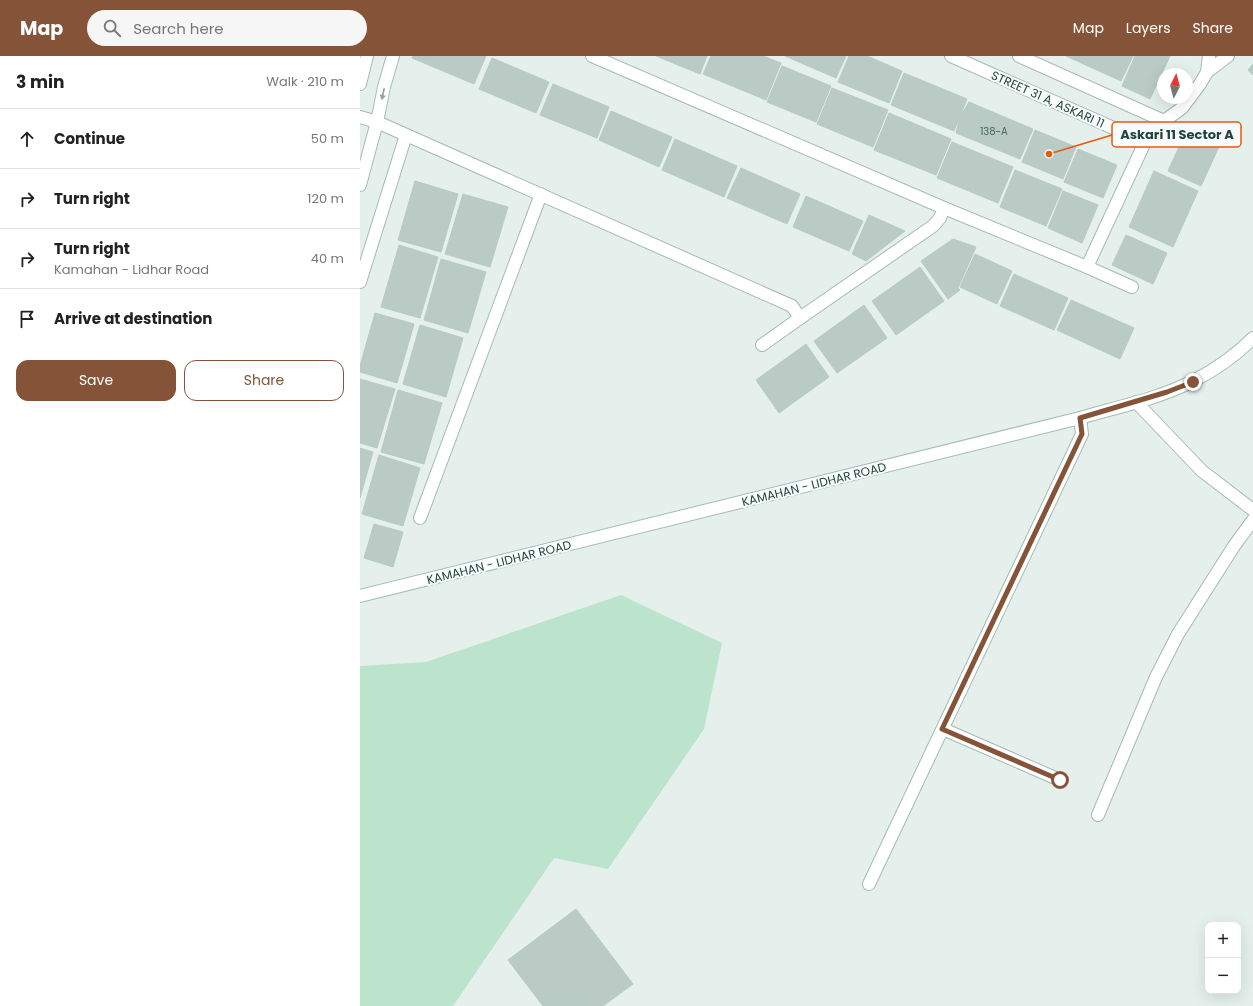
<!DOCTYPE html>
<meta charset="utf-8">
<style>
:root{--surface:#fff;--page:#f6f6f6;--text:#222;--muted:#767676;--line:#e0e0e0;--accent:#855438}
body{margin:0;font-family:Poppins,sans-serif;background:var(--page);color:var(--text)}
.controls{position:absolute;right:12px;bottom:12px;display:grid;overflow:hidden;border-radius:8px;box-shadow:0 4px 16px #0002}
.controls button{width:36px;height:36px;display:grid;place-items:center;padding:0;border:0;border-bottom:1px solid var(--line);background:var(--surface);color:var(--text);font:20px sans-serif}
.compass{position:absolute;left:797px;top:12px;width:36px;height:36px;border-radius:50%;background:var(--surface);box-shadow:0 4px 16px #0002;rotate:6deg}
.stop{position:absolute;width:12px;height:12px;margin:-9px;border:3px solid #855438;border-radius:50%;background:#fff}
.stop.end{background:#855438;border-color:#fff;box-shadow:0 1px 4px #0008}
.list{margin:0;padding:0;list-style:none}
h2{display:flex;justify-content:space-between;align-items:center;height:52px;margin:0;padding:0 16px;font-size:17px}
h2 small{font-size:13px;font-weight:400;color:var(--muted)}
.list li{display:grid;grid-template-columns:26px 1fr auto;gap:12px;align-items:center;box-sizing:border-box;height:60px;padding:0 16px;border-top:1px solid var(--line)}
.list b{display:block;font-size:15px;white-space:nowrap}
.list p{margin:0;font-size:13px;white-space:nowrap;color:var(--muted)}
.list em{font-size:13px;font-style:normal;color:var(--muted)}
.actions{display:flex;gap:8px;padding:12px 16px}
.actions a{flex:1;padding:9px 0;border:1px solid var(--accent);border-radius:12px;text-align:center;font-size:14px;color:var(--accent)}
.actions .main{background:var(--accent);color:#fff}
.icon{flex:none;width:22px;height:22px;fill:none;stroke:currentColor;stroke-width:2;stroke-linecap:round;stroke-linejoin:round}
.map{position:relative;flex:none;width:893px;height:950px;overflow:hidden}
header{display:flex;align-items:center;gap:24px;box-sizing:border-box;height:56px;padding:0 20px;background:var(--accent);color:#fff}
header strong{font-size:19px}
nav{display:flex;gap:22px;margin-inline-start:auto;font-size:14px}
.search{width:280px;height:36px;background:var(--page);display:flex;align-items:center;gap:10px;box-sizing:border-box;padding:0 14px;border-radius:22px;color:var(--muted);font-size:15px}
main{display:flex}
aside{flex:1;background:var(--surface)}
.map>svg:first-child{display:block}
.green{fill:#bce3cb}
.building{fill:#bacbc6;stroke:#b7cac4}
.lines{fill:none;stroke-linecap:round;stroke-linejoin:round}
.street-casing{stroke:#a6b9b5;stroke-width:14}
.secondary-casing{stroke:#a2bdb7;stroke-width:14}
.street{stroke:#fff;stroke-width:12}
.secondary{stroke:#fff;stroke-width:12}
.oneway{fill:#90a29f}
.route{stroke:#855438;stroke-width:5}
.labels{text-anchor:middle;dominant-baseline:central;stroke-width:4;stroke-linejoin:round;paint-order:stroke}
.number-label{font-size:10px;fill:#476661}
.street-label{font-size:12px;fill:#21443f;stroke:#f7fbf9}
.leader{fill:none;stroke:#e8590c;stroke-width:1.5}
.callout-dot{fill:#e8590c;stroke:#f7fbf9;stroke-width:1.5}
.callout{fill:#f7fbf9;stroke:#e8590c;stroke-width:1.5}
.callout-label{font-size:13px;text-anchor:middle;font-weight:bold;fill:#21443f}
</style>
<header>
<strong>Map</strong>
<div class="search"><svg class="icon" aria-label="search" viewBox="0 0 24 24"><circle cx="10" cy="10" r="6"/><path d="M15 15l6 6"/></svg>Search here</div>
<nav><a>Map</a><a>Layers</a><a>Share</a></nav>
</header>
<main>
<aside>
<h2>3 min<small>Walk · 210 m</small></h2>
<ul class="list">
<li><svg class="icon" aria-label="ahead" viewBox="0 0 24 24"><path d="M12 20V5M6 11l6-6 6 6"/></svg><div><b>Continue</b></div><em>50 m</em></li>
<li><svg class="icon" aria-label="right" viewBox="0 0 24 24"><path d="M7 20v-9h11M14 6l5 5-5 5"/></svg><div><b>Turn right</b></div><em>120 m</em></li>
<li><svg class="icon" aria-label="right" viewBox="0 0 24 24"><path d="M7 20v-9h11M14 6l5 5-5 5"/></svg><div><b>Turn right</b><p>Kamahan - Lidhar Road</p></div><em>40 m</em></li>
<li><svg class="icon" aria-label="arrive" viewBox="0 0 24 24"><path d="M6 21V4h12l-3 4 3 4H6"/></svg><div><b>Arrive at destination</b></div></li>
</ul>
<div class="actions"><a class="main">Save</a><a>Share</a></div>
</aside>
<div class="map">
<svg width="893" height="950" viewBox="0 0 893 950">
<rect width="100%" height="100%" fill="#e5f0ec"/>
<path class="green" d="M261,539L362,587L344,673L248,813L194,802L93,950H0V610L66,606Z"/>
<g class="building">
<path d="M53,0H126L114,28L52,2Z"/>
<path d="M296,0H347L340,18Z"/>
<path d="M351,0H403L421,7L406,44L343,18Z"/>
<path d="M425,0H486L476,22Z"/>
<path d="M489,0H507L542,15L529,47L478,26Z"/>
<path d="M706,0H773L761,25Z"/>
<path d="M775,0H810L790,43L762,30Z"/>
<path d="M132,2L189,26L176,57L119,33Z"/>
<path d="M893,8V19L888,14Z"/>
<path d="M422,10L471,30L456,66L407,46Z"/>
<path d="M544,17L607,43L594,75L531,49Z"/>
<path d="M193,28L249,51L237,82L180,59Z"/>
<path d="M472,32L528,54L513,91L457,68Z"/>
<path d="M609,46L673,73L660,103L596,77L600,61Z"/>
<path d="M251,55L312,81L299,111L239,84Z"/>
<path d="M529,57L591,83L576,119L514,94Z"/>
<path d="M830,67L863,82L841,130L808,115Z"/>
<path d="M675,74L716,91L703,123L662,106Z"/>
<path d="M315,83L377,110L364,141L302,114Z"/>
<path d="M592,86L653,111L638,147L577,122Z"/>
<path d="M718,93L757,109L743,142L704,126Z"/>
<path d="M381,112L440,138L427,168L367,142Z"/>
<path d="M655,114L702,133L686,170L640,151Z"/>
<path d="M794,115L838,135L813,191L769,171Z"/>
<path d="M55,125L98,138L81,196L38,184Z"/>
<path d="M703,135L738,149L722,187L688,172Z"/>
<path d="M103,138L148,151L130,211L85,198Z"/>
<path d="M446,140L503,165L489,195L433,171Z"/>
<path d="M509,159L545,175L506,205L492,198Z"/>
<path d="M766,179L807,197L793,228L752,209Z"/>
<path d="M593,183L616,191L598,232L600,234L588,243L561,205Z"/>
<path d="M39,189L78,201L60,262L21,251Z"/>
<path d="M615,198L652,215L637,248L600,231Z"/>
<path d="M81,203L126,216L108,277L64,264Z"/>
<path d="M560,211L584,245L536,279L512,245Z"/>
<path d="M654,218L708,242L694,274L640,250Z"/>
<path d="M711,244L774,272L760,303L697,274Z"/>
<path d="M504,249L527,282L477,317L454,285Z"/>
<path d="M15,257L54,268L37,327L0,316V310Z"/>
<path d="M60,269L103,282L86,341L43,328Z"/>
<path d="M446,288L469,321L419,357L396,324Z"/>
<path d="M0,323L35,333L17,392L0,387Z"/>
<path d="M38,334L82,347L64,408L21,396Z"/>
<path d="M0,392L13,396L0,442Z"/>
<path d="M19,399L60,412L43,470L2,458Z"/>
<path d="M14,468L43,476L33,511L4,502Z"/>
<path d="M216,853L273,928L243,950H183L148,904Z"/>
</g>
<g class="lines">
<g class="street-casing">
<g id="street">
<path d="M232,0L584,152L727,211L772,231"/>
<path d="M591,0L785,86"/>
<path d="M659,0L804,65"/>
<path d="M847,16L868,0"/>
<path d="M0,61L17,66L432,250L440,262"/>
<path d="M727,211L785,86L804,65L822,52L840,28L847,16L849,0"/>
<path d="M0,226L46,79"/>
<path d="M402,289L440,262L573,170L580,162L584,152"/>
<path d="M776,346L842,415L893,454"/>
<path d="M60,462L181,138"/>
<path d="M583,673L700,724"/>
<path d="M738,759L796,621L818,578L874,490L893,464"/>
<path d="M509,828L722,378L720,362"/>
</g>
</g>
<g class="secondary-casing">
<g id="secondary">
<path d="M0,28L7,0"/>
<path d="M0,129L17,66L24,31L33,0"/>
<path d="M0,540L720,362C757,351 798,343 833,325C855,314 876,299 893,282"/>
</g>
</g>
<use href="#street" class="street"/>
<use href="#secondary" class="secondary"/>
</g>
<defs><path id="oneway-solid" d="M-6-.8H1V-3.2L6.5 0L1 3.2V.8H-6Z"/></defs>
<use class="oneway" href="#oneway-solid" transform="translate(23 38) rotate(102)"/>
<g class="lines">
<path class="route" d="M700,724L582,673L722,378L720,362L807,336L833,326"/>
</g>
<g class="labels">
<g class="number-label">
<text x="634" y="75">138-A</text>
</g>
<g class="street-label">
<text transform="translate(688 43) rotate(24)">STREET 31 A, ASKARI 11</text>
<text transform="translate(454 428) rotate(-14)">KAMAHAN - LIDHAR ROAD</text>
<text transform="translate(139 506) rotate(-14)">KAMAHAN - LIDHAR ROAD</text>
</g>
</g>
<path class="leader" d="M689 98L752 79"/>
<circle class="callout-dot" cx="689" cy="98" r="4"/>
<rect class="callout" x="752" y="66" width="129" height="25" rx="4"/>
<g class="callout-label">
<text x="817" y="83">Askari 11 Sector A</text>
</g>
</svg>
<div class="controls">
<button>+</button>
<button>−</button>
</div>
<svg class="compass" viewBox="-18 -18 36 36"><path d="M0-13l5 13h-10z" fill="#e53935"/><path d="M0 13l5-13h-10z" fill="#767676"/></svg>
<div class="stop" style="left:700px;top:724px"></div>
<div class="stop end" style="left:833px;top:326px"></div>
</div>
</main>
